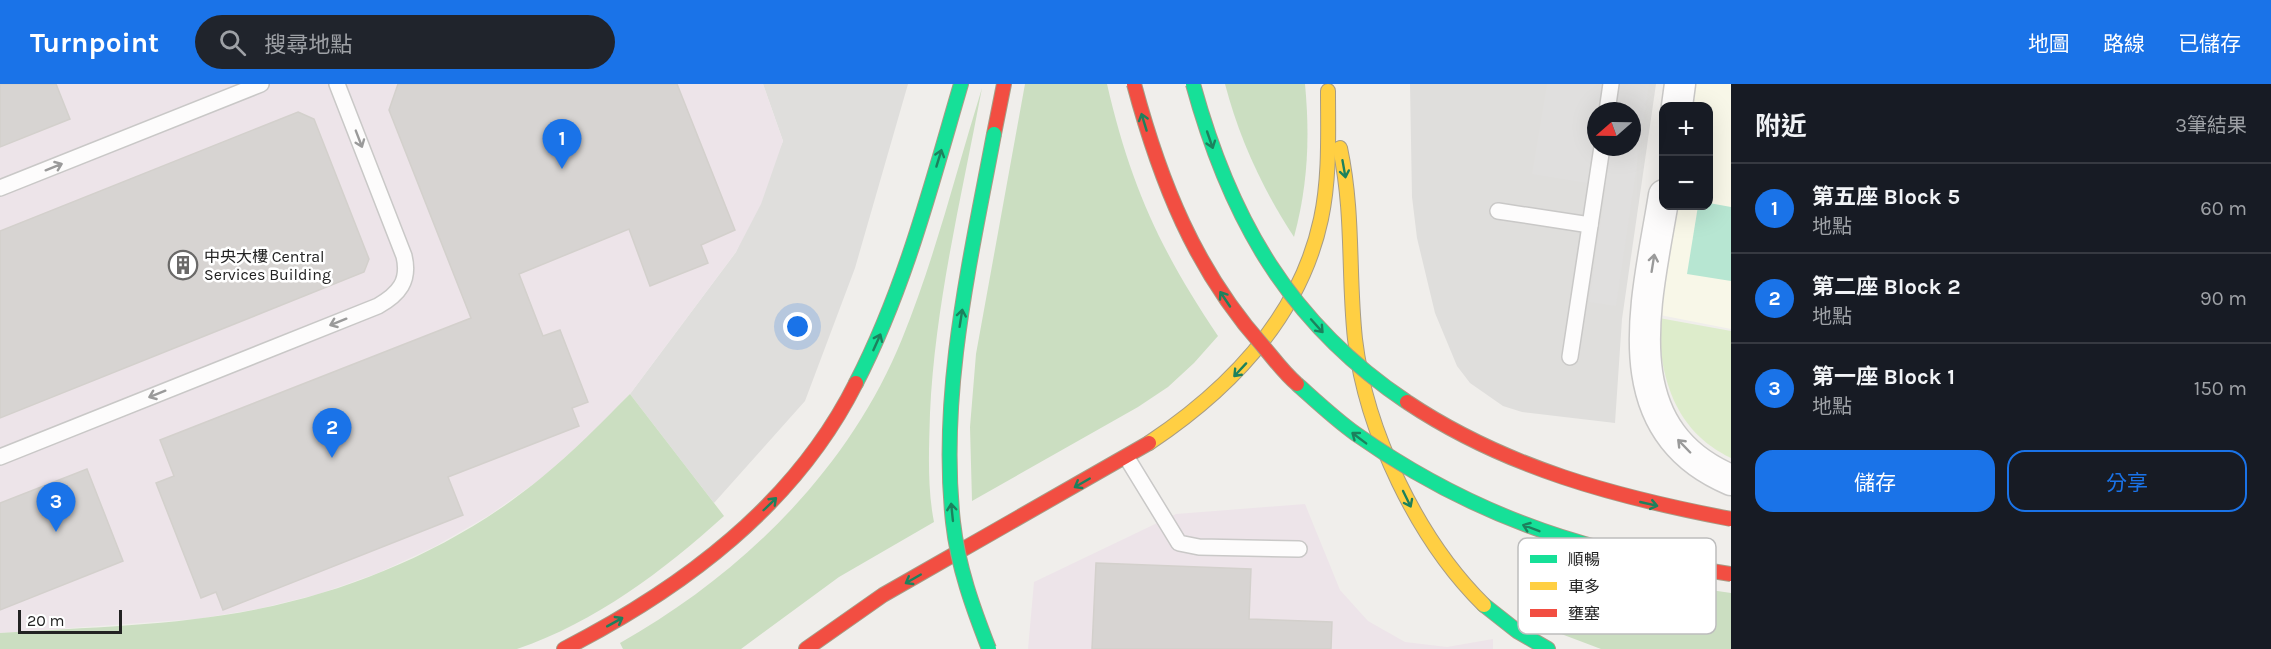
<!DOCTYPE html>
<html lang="zh-TW">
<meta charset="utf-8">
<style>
:root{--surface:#171b24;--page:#20242c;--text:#f1f3f6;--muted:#9ea1a6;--line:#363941;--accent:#1a73e8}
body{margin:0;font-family:Karla,"Noto Sans TC",sans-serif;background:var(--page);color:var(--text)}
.controls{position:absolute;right:18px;top:18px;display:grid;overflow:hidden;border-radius:12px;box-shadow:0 6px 24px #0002}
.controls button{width:54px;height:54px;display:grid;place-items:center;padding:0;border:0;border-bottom:2px solid var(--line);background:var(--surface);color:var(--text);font:30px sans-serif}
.compass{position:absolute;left:1587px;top:18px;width:54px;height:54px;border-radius:50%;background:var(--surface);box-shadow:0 6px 24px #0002;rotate:250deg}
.scale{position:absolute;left:18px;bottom:15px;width:104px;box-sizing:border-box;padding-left:6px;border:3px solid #222;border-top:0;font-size:16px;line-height:21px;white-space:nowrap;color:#222;-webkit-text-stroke:4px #fff;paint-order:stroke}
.you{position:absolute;left:798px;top:243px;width:21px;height:21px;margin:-15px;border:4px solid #fff;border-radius:50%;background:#1a73e8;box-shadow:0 0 0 9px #1a73e833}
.badge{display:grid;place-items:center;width:39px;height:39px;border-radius:50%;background:var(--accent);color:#fff;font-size:20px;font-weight:700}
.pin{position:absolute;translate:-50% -50px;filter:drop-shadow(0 2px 3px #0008)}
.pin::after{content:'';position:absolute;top:32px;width:21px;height:18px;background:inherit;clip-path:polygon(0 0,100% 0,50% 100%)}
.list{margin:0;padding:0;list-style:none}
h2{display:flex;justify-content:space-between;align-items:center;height:78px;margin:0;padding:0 24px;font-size:26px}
h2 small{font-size:20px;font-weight:400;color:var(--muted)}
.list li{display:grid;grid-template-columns:39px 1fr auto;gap:18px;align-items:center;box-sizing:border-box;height:90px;padding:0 24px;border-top:2px solid var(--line)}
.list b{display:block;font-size:22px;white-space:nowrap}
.list p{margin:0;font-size:20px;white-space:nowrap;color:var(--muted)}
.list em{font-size:20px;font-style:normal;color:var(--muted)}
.actions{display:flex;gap:12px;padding:18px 24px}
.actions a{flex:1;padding:14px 0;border:2px solid var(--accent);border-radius:18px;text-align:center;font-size:21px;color:var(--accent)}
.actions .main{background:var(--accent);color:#fff}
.icon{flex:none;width:33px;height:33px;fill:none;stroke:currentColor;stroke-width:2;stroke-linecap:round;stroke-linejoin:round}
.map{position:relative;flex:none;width:1731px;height:565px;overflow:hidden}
header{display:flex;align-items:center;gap:36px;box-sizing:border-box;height:84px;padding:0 30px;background:var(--accent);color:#fff}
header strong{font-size:28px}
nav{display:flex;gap:33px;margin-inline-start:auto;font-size:21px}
.search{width:420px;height:54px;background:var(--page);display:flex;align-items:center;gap:15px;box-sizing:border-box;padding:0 21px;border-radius:33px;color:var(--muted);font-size:22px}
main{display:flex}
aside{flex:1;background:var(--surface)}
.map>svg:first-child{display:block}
.residential{fill:#dfdedc;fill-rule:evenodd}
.industrial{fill:#ede4e9}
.education{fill:#f8f7e8}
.grass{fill:#ddeccb}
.forest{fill:#cbdec1}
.pitch{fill:#b7e6d2}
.parking{fill:#e0dfde;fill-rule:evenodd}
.building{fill:#d7d4d2;stroke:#d3d0cc;stroke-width:1.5}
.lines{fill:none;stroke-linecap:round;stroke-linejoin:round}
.lane-casing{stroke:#c9c8c7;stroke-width:18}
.street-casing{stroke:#c9c8c7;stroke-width:33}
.fast-casing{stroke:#a79c86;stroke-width:16}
.slow-casing{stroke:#a79c86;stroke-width:16}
.jam-casing{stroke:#a79c86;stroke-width:16}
.lane{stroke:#fdfcfc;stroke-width:15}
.street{stroke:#fdfcfc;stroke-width:30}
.fast{stroke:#16e098;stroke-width:14}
.slow{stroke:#ffcf43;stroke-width:14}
.jam{stroke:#f24e42;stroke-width:14}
.fast-bridge-casing{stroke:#a79c86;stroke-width:16;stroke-linecap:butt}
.jam-bridge-casing{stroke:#a79c86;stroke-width:16;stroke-linecap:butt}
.fast-bridge{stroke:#16e098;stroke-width:14}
.jam-bridge{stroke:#f24e42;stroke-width:14}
.oneway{stroke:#1c815d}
.oneway2{stroke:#9a9a9a}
.labels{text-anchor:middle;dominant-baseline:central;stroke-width:5;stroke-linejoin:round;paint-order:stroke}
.poi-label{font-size:16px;fill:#222;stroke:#fff;text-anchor:start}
.key{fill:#fff;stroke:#bdbdbd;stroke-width:1.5}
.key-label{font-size:16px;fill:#222}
</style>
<header>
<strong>Turnpoint</strong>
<div class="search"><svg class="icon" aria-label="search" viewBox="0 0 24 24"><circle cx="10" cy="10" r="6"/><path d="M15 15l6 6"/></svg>搜尋地點</div>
<nav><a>地圖</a><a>路線</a><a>已儲存</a></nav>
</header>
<main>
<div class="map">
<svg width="1731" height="565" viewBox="0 0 1731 565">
<rect width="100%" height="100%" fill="#f0eeeb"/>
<g class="residential">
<path d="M763,0H908L855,184L805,317L714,419L630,310L736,168L783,57Z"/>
<path d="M1410,0H1656L1622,235L1615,339L1522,328L1503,322L1470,299L1457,282L1435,229L1417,154L1412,113ZM1596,27H1632V63H1596Z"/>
</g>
<g class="industrial">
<path d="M0,0H763L783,57L761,120L736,168L630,310L586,355L539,396L488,432L434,463L378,489L319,510L258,525L197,535L0,549Z"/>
<path d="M1305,420L1340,506L1368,537L1405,558L1447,563L1493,555V565H1028L1034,498L1176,430Z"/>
</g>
<path class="education" d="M1696,0H1731V245L1660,231L1677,122H1708V22H1692Z"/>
<path class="grass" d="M1659,234L1731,247V374C1674,347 1659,292 1659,234Z"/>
<g class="forest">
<path d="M1025,0H1107C1130,100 1160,166 1218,252L1194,279L1168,303L1138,323L972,417L970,343L976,270Z"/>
<path d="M1225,0H1305C1310,53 1308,101 1294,153C1263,106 1239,54 1225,0Z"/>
<path d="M982,4C962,111 935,220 930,329C929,365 927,403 934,438L839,493L741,565H623L620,559C741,491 849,386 902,255C935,174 956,88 982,4Z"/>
<path d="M630,310L724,432C663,487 596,538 517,565H0V549C86,543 174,542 258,525C359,505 461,460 541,394C573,368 601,339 630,310Z"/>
<path d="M1597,486L1636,495L1731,509V565H1601L1556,548C1581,532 1593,515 1597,486Z"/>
</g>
<path class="pitch" d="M1709,119L1731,123V197L1687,190L1698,122Z"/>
<path class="parking" d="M1547,0H1649L1616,222L1589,218L1606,102L1532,90ZM1596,27H1632V63H1596Z"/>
<g class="building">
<path d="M0,0H56L70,35L0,63Z"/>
<path d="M398,0H677L735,146L701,161L708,179L650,202L629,145L519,190L543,252L560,246L588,318L572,324L579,342L448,393L463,431L223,526L216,508L201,514L156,399L174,392L160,356L471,234L389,26Z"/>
<path d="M298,28L314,35L369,175L364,188L0,334V147Z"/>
<path d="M87,385L123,477L0,526V419Z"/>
<path d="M1096,479L1251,485L1249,535L1332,538L1331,565H1092Z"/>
</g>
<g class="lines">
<g class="lane-casing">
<g id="lane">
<path d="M1607,27L1611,0"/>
<path d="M0,104L261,0"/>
<path d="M1498,127L1590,141"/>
<path d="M1570,273L1602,63"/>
<path d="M0,373L378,222C399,210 410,197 404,172L337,0"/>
<path d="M1127,374L1179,459L1199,463L1299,465"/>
</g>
</g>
<g class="street-casing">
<g id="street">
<path d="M1677,22L1680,0"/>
<path d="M1664,111C1648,212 1608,344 1731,396"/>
</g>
</g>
<g class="fast-casing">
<g id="fast">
<path d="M856,299C905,204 931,102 961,0"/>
<path d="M1484,521L1517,547L1548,565"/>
</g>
</g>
<g class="slow-casing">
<g id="slow">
<path d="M1340,64C1354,130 1348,190 1355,255C1366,348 1418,456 1484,521"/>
<path d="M1149,359C1230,305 1300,233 1321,135C1330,93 1328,50 1328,7"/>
</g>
</g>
<g class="jam-casing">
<g id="jam">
<path d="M994,50L1004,0"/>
<path d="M564,565C683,504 795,421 856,299"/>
<path d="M806,565L883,511L1149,359"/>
</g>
</g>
<use href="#lane" class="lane"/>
<use href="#street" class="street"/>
<use href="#fast" class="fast"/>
<use href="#slow" class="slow"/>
<use href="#jam" class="jam"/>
<g class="fast-bridge-casing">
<g id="fast-bridge">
<path d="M1193,0C1230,135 1289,239 1407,318"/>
<path d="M1297,300C1316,317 1335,335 1356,350C1431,403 1514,442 1603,465"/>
<path d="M989,565C973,524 958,483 953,438C939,308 970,178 994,50"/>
</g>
</g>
<g class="jam-bridge-casing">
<g id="jam-bridge">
<path d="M1134,0C1160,97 1195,186 1263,262C1274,275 1284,289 1297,300"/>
<path d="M1407,318C1506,384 1616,413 1731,435"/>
<path d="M1603,465L1650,477L1731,490"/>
</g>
</g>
<use href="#fast-bridge" class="fast-bridge"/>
<use href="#jam-bridge" class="jam-bridge"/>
</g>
<defs><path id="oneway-shaft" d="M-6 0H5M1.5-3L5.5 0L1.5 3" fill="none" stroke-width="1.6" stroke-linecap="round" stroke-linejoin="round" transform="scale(1.5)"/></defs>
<g class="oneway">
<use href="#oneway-shaft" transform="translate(1144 38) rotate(-107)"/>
<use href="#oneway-shaft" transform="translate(1210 56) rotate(71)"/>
<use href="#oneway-shaft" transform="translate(939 74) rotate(-73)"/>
<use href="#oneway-shaft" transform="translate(1344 85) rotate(80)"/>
<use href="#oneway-shaft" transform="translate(1225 215) rotate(-124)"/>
<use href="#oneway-shaft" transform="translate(961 234) rotate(-81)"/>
<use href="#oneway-shaft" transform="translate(1317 242) rotate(48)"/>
<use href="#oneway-shaft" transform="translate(877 258) rotate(-66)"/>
<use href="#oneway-shaft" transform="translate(1240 286) rotate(133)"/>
<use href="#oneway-shaft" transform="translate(1359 354) rotate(-143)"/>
<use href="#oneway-shaft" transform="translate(1082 399) rotate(150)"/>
<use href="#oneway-shaft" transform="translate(1407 415) rotate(64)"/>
<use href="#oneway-shaft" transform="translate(770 420) rotate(-44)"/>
<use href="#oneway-shaft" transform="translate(1649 420) rotate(13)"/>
<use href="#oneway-shaft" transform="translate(952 428) rotate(-96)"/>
<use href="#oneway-shaft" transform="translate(1531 444) rotate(-159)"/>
<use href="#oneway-shaft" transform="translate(913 495) rotate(150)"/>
<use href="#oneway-shaft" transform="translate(615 538) rotate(-29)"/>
</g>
<g class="oneway2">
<use href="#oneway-shaft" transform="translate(359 55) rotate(69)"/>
<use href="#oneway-shaft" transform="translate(54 83) rotate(-22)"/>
<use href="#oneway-shaft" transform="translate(1653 179) rotate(-81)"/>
<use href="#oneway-shaft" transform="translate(338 238) rotate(158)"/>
<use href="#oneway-shaft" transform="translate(157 310) rotate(158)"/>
<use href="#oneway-shaft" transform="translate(1684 362) rotate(-134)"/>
</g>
<defs>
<g id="building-ring" transform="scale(1.5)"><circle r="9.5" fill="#fff" stroke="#6a6968" stroke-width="1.5"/><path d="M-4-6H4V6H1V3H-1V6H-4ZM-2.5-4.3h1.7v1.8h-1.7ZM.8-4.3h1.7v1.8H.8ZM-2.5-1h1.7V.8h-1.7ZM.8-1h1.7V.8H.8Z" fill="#6a6968"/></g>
</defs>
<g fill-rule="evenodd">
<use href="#building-ring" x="183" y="181"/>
</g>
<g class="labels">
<g class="poi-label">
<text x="204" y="172">中央大樓 Central<tspan x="204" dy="18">Services Building</tspan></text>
</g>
</g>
<rect x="1518" y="454" width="198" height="96" rx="9" class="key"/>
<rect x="1530" y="471" width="27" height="8" fill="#16e098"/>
<rect x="1530" y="498" width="27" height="8" fill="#ffcf43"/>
<rect x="1530" y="525" width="27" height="8" fill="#f24e42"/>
<g class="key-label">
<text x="1568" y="481">順暢</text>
<text x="1568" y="508">車多</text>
<text x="1568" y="535">壅塞</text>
</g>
</svg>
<div class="controls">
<button>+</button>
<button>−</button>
</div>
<svg class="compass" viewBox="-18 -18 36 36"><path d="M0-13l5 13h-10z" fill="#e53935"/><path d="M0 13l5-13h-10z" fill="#9ea1a6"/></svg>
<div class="scale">20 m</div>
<div class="you"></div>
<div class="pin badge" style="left:562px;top:85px">1</div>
<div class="pin badge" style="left:332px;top:374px">2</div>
<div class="pin badge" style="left:56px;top:448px">3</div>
</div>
<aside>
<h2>附近<small>3筆結果</small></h2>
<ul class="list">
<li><span class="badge">1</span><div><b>第五座 Block 5</b><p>地點</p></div><em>60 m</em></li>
<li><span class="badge">2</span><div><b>第二座 Block 2</b><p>地點</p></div><em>90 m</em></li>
<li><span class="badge">3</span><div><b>第一座 Block 1</b><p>地點</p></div><em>150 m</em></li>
</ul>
<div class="actions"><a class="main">儲存</a><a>分享</a></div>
</aside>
</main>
